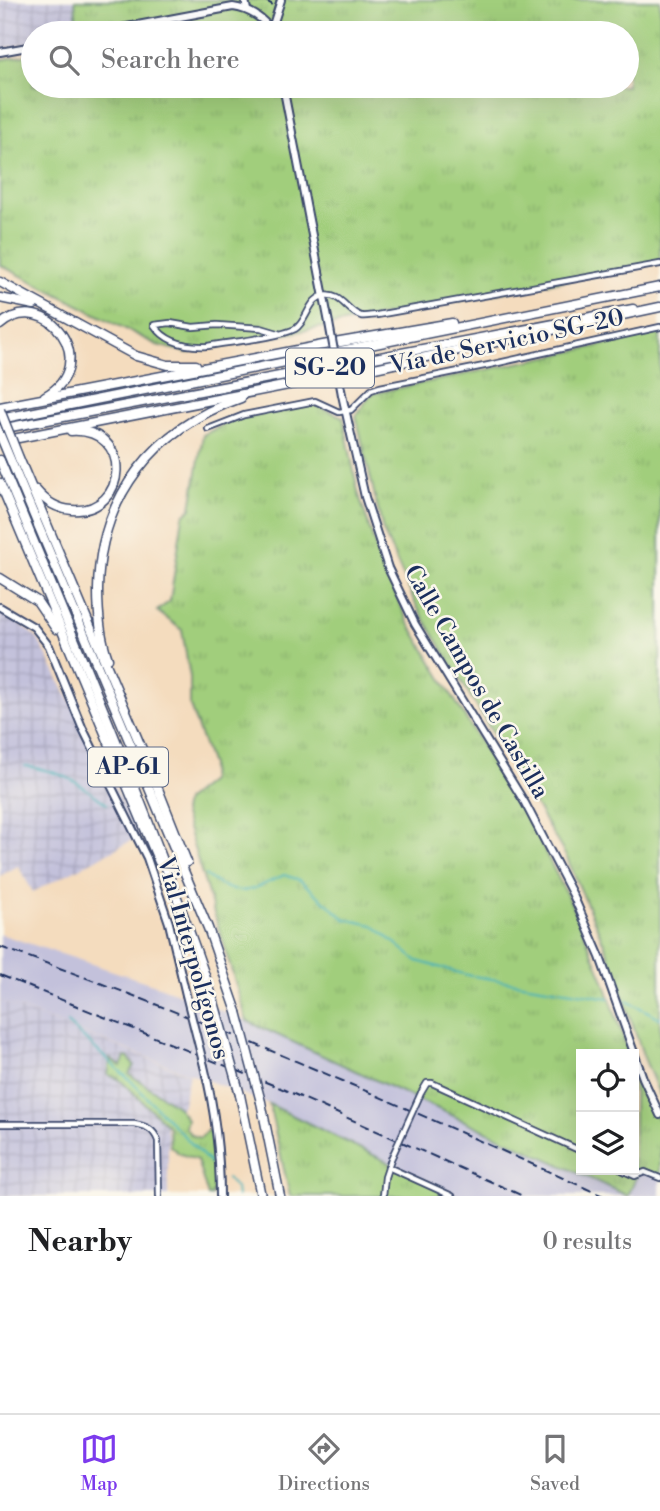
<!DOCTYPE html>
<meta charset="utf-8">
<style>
:root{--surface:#fff;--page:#f2f2f2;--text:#202124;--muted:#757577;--line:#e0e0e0;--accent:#7c3aed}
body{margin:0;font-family:"Libre Bodoni",serif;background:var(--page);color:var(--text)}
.controls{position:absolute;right:21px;bottom:21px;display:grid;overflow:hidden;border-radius:0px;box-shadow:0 7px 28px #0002}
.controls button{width:63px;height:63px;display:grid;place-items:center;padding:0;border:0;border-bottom:2px solid var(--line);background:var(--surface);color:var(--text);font:35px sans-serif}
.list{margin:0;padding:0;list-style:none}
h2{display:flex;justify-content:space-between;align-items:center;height:91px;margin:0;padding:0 28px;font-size:30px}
h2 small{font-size:23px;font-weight:400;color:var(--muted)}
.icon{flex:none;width:38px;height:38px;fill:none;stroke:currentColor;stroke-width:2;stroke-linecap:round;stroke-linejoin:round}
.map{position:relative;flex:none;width:660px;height:1196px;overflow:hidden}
.search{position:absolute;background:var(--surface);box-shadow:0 7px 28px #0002;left:21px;right:21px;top:21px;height:77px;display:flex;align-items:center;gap:18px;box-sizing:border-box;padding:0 24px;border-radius:38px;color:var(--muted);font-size:26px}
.sheet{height:217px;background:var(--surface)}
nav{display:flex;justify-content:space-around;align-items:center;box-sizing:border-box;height:98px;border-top:2px solid var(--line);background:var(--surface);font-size:19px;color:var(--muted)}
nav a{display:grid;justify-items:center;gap:4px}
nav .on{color:var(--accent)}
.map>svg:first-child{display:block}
.industrial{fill:url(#industrial-grid)}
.railway{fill:#c3c1db}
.grass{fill:url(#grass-tufts);stroke:#5e7e6d;stroke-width:2}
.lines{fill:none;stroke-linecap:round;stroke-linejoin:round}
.stream{stroke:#40b1b8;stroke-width:2}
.street-casing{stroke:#3c496c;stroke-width:8}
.secondary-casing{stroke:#3c496c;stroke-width:10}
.highway-casing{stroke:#3c496c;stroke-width:11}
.street{stroke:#fff;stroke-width:4.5}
.secondary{stroke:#fff;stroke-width:6}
.highway{stroke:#fff;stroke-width:8}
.rail{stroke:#1b2f5e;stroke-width:2;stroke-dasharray:10 5;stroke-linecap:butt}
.street-bridge-casing{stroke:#3c496c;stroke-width:8;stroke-linecap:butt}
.secondary-bridge-casing{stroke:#3c496c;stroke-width:10;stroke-linecap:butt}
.highway-bridge-casing{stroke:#3c496c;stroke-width:11;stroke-linecap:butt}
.street-bridge{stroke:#fff;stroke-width:4.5}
.secondary-bridge{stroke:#fff;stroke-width:6}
.highway-bridge{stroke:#fff;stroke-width:8}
.labels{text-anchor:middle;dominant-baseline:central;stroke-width:5;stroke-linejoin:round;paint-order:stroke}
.shield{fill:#fbf7ec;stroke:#5e6b89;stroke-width:2}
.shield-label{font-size:23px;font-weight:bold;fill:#1b2f5e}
.street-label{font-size:24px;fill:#1b2f5e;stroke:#fbf7ec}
</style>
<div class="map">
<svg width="660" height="1196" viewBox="0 0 660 1196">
<defs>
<pattern id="industrial-grid" width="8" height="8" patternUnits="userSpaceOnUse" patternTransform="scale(1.75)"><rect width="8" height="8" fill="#c3c1db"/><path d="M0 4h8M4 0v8" fill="none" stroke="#a7a6be"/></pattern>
<pattern id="grass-tufts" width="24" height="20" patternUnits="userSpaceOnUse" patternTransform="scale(1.75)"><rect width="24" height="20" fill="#a1ce7c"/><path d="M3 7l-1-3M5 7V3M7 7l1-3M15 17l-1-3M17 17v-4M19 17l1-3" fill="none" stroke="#8ab16e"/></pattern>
</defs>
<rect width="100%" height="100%" fill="#fbf7ec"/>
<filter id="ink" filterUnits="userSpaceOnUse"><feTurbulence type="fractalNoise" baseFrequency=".0143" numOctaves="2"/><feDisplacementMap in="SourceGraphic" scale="14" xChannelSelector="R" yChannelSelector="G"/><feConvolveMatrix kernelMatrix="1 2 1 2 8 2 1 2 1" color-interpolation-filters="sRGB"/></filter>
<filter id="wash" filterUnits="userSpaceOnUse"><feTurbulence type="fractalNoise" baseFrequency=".00686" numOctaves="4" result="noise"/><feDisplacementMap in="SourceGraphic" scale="28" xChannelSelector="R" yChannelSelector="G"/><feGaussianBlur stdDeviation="1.57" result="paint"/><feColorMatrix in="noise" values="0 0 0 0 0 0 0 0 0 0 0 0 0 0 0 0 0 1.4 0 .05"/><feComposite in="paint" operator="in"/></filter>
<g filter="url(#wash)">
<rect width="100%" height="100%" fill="#f4dcbe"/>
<g class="industrial">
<path d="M0,0H75L77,28L80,33H33V42L0,49Z"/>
<path d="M0,613L25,628L38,639L140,836L33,892L18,866L0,876Z"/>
<path d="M0,1001L189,1074L183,1104L178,1116L162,1097L168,1140V1196H0Z"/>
</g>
<g class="railway">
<path d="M0,934L159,986L247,1021L628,1196H457L269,1104L0,1001Z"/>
<path d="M640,1168L660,1177V1196H628Z"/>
</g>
<g class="grass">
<path d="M75,0H660V262L188,353L157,345L0,265V60L33,54V86H627V33H118L114,20L77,28Z"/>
<path d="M660,333V1096L644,1058L608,953L567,858L416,605L383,531L356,416L371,394Z"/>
<path d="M316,405L343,417L358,492L378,555L408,622L540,842L572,905L603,978L629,1054H581V1170H634V1068L640,1086L660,1123V1177L640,1168L628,1196L247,1021L183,812L185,801L210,781L211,765L190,706V677L182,630L157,611L170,601L183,516L191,508L203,435L234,419L300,406Z"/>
<path d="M125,1057L129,1058L134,1065L129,1074L177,1106L187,1119L185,1127L191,1135L200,1138L208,1130L212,1132L214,1189L211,1196H208L197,1160L178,1153L170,1146L169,1127L119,1079L108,1075L110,1059L121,1066Z"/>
<path d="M269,1104L457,1196H290Z"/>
</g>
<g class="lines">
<g class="stream">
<path d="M25,766C67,773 74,780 107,804"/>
<path d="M205,875C239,900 248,892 284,875L300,880L345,919L373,925L417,961L467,975L609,998"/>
<path d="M625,1000L660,1018"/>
<path d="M67,1023L132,1082L212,1165"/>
<path d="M227,1178L236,1188L237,1196"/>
</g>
</g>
</g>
<g filter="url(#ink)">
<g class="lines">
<g class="street-casing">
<g id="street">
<path d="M278,333L261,328L217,325L193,327L170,323L154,325C166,343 187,347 208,346C230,342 277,338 295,329C307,322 308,300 323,296C341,292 347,312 361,316C365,317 373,315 377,315L660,264"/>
<path d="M208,429L244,415L315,401L339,412L351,410L371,390L380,387L489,365L660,327"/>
<path d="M421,1093L427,1083H432L581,1151"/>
<path d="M0,1124H134C146,1126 154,1129 158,1141L159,1196"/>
<path d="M388,1167L452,1196"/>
<path d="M622,1170L635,1176L645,1172L660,1178"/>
<path d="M383,1196L385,1177L391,1159"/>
</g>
</g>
<g class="secondary-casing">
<g id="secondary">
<path d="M245,0L247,10"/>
<path d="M273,32L274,22L281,0"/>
<path d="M95,33L233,7C249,9 265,19 273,33"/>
<path d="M0,52L33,46"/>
<path d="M283,86L329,323"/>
<path d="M342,395L365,497L388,568L415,624L525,803L573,895L600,957L643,1078L660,1115"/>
<path d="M0,607L34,627L49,646L82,727L147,858L169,923L186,995"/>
<path d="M204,1066C215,1111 220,1149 220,1196"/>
</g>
</g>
<g class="highway-casing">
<g id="highway">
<path d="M0,282L136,356L168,365H196"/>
<path d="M0,298L34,305"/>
<path d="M0,325C46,286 103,364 45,396"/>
<path d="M0,407L323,345L452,323"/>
<path d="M0,419L660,287"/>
<path d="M0,429L633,309"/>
<path d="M8,440L370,369L660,307"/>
<path d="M19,458L147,761L187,862"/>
<path d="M0,460C74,640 152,818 214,1002"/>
<path d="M11,461L208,928L237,1012"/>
<path d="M0,483L159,862"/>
<path d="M36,490C45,501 57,509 72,510C129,514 134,427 71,431"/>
<path d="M0,578L37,601L56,629"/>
<path d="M108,659C100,637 98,613 98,590C99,497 154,428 241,398"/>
<path d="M240,1095L261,1196"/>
<path d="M261,1102L280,1196"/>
</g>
</g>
<use href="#street" class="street"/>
<use href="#secondary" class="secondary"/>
<use href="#highway" class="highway"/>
<g class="rail">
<path d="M264,0L273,5"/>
<path d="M0,947C206,1018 405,1107 603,1196"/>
<path d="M0,975L278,1087L523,1196"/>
</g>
<g class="street-bridge-casing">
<path id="street-bridge" d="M391,1159L421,1093"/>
</g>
<g class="secondary-bridge-casing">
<g id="secondary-bridge">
<path d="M329,323L342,395"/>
<path d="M186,995L204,1066"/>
</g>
</g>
<g class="highway-bridge-casing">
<g id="highway-bridge">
<path d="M0,410L19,458"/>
<path d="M0,435L11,461"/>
<path d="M214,1002L240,1095"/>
<path d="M237,1012L261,1102"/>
</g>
</g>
<use href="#street-bridge" class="street-bridge"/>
<use href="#secondary-bridge" class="secondary-bridge"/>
<use href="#highway-bridge" class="highway-bridge"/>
</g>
</g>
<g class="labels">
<g class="shield">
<rect x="286" y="348.5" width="88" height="39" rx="5"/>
<rect x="88" y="747.5" width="80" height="39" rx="5"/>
</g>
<g class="shield-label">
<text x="330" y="368">SG-20</text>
<text x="128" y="767">AP-61</text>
</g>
<g class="street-label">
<text transform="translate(507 342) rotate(-12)">Vía de Servicio SG-20</text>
<text transform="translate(476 682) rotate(60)">Calle Campos de Castilla</text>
<text transform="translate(193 958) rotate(74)">Vial Interpolígonos</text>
</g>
</g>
</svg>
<div class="controls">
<button><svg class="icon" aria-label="locate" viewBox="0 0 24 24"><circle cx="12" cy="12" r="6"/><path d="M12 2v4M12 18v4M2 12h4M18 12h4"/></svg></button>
<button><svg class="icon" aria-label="layers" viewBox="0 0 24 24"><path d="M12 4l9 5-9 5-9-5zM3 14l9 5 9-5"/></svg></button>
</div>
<div class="search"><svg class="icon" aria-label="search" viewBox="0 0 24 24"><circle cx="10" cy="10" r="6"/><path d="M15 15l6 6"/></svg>Search here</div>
</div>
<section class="sheet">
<h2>Nearby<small>0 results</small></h2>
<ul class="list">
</ul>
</section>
<nav>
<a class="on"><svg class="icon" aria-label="map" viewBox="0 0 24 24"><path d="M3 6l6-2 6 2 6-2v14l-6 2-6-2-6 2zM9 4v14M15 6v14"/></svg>Map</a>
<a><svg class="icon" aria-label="directions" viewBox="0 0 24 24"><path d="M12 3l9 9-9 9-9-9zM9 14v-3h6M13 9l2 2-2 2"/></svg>Directions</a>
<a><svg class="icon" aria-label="saved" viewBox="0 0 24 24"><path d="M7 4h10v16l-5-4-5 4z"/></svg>Saved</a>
</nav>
